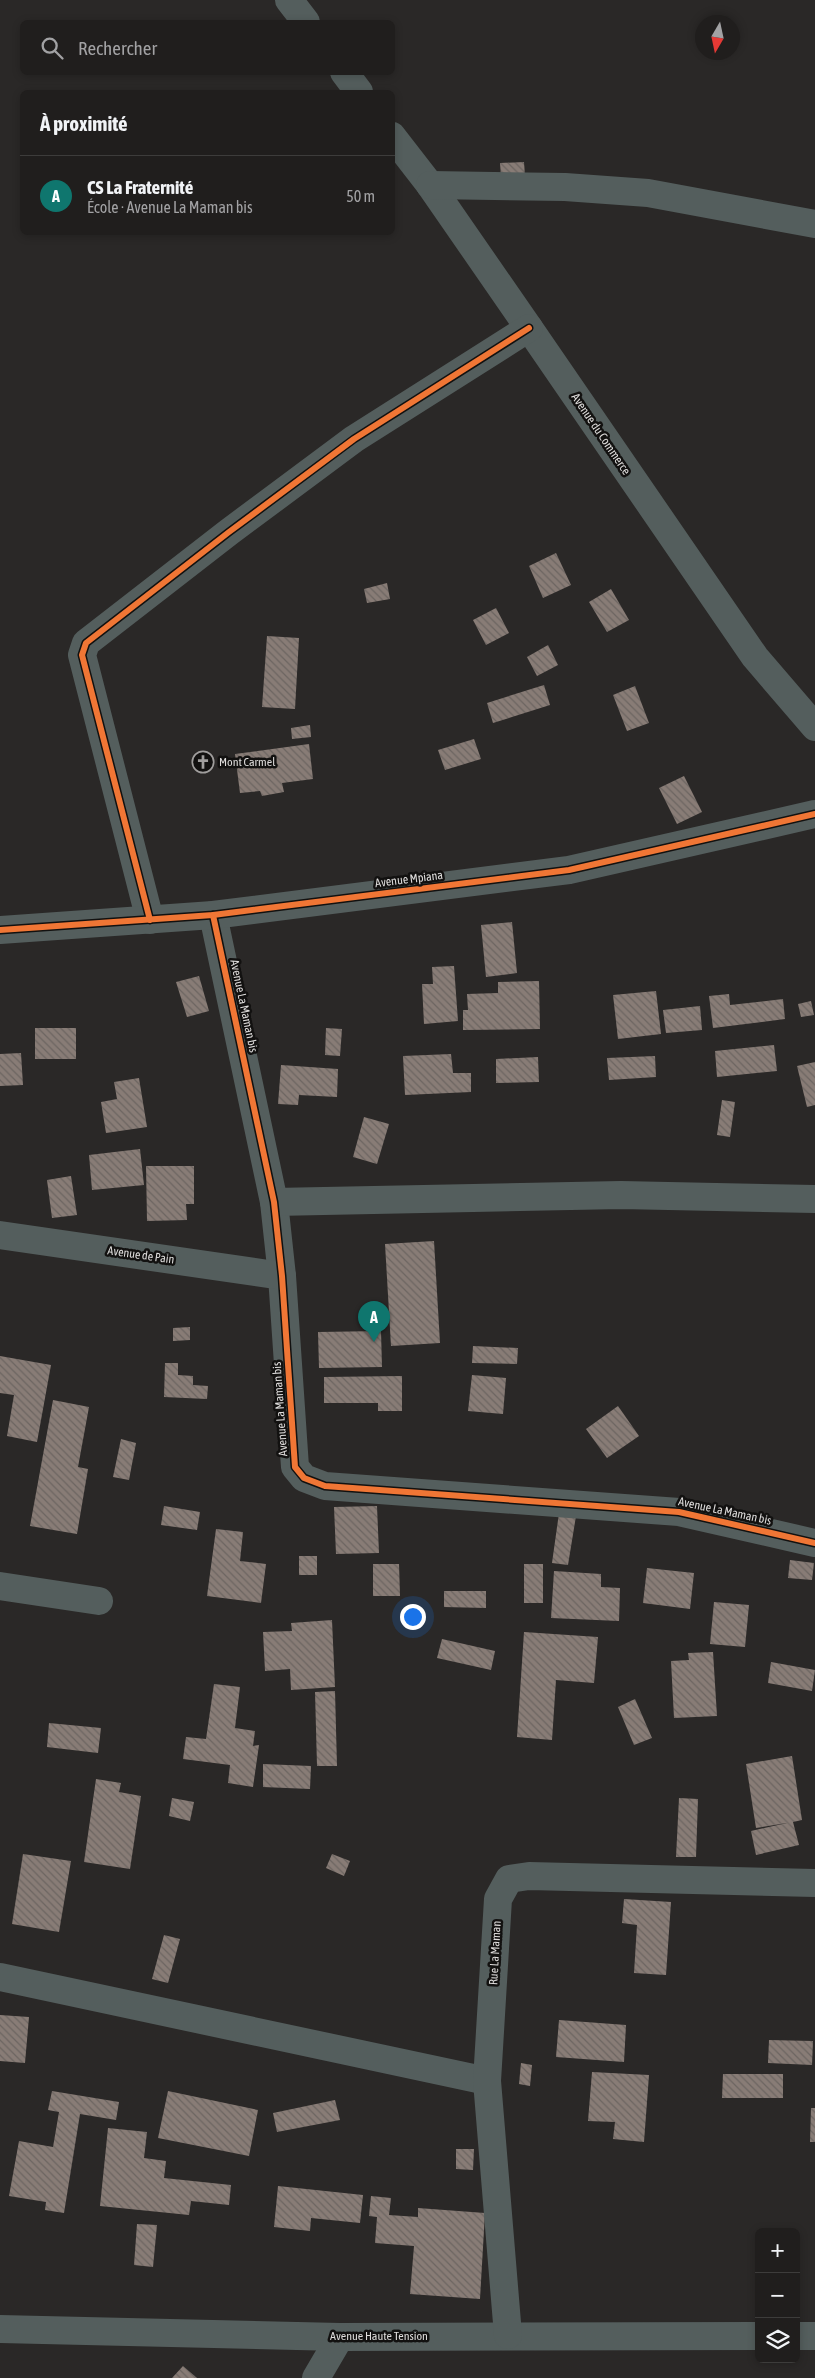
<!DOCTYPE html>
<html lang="fr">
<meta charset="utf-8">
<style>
:root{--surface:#201e1d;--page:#2d2b2a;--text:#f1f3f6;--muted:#a2a2a4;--line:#3d3c3b;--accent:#0f766e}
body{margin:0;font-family:"Asap Condensed",sans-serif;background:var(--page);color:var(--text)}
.controls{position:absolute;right:15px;bottom:15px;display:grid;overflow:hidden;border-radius:8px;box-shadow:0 2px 8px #0003}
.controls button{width:45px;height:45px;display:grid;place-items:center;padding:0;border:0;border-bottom:1px solid var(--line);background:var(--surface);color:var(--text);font:25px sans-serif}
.compass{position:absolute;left:695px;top:15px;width:45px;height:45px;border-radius:50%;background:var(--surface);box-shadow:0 2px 8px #0003;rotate:189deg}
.you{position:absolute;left:412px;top:1616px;width:18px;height:18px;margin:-12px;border:4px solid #fff;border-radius:50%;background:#1a73e8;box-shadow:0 0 0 8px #1a73e833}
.badge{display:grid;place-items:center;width:32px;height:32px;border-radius:50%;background:var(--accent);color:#fff;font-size:16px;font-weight:700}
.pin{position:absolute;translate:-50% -41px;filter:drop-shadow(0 1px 2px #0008)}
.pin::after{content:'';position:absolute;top:26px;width:18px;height:15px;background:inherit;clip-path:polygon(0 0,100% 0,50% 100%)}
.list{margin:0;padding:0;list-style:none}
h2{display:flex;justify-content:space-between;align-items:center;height:65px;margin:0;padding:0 20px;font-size:21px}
h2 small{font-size:16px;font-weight:400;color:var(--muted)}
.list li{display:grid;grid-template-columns:32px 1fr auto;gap:15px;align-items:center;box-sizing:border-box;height:80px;padding:0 20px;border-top:1px solid var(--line)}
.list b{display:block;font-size:19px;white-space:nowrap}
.list p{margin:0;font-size:16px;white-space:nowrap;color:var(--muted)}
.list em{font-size:16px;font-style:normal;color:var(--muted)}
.icon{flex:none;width:28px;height:28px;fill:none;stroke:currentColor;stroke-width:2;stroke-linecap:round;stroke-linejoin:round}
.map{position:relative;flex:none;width:815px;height:2378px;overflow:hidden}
.search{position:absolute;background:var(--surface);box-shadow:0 2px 8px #0003;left:20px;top:20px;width:375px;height:55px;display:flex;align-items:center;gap:12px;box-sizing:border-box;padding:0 18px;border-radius:8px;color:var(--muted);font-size:19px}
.panel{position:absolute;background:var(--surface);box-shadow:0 2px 8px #0003;left:20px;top:90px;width:375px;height:145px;border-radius:8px}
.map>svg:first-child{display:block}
.building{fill:url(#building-back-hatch)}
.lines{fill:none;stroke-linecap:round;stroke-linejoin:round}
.street{stroke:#545e5d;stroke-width:28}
.cycleway-casing{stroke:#121110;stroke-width:9}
.cycleway{stroke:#f07635;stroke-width:6}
.labels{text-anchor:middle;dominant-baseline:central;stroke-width:5;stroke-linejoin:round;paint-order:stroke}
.street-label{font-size:12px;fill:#dfdddc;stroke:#121110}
.poi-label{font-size:12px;fill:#dfdddc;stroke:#121110;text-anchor:start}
</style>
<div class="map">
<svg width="815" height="2378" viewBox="0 0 815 2378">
<defs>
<pattern id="building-back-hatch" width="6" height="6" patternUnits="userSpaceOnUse" patternTransform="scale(1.25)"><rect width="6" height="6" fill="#887c76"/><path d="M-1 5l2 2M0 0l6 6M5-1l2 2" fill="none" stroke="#6c6561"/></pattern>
</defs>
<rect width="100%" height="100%" fill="#2a2827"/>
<g class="building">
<path d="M524,162L525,176L501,177L500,163Z"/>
<path d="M556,553L571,585L543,598L529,566Z"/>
<path d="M387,583L390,599L367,603L364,589Z"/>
<path d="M611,589L629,620L607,632L589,602Z"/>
<path d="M496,608L509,633L486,645L473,620Z"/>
<path d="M267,636L299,638L295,709L262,707Z"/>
<path d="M548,645L558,665L537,676L527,657Z"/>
<path d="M544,685L550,705L493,723L487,703Z"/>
<path d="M635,686L649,723L627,731L613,695Z"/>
<path d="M310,725L311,737L292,739L291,728Z"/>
<path d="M474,739L481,759L445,770L438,750Z"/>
<path d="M309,744L313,779L282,783L284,792L262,796L260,791L240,793L235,754Z"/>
<path d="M684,776L702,812L677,824L659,788Z"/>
<path d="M512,922L517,973L486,977L481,925Z"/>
<path d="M454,966L458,1021L424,1024L422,984H433L432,967Z"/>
<path d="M199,976L209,1011L187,1017L176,982Z"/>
<path d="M539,981L540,1029L463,1030V1010H468L467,994L498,993V982Z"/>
<path d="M656,991L661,1034L618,1039L613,995Z"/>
<path d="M729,994L730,1005L783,999L785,1019L713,1028L709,996Z"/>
<path d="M811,1001L814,1015L801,1017L798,1004Z"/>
<path d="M700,1006L702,1030L666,1033L663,1010Z"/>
<rect x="35" y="1028" width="41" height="31"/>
<path d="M326,1028L342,1029L340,1056L325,1055Z"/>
<path d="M774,1045L777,1071L717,1077L715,1051Z"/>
<path d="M21,1053L23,1085L0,1086V1054Z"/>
<path d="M451,1054L453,1073H471V1092L405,1095L403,1056Z"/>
<path d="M655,1056L656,1077L609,1080L607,1058Z"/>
<path d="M538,1057L539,1082L496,1083V1059Z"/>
<path d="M815,1062V1105L807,1107L797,1066Z"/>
<path d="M281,1065L338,1069L337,1097L299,1095L298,1105L278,1104Z"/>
<path d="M139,1078L147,1127L106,1133L101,1102L117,1099L114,1082Z"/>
<path d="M722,1100L735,1102L730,1137L717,1135Z"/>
<path d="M364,1117L389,1124L377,1164L353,1157Z"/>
<path d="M140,1149L144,1185L92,1190L89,1155Z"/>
<path d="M146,1166H194V1204H186L187,1220L147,1221Z"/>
<path d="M71,1176L77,1215L52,1218L47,1180Z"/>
<path d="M434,1241L440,1343L391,1346L385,1244Z"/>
<path d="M190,1327V1340L173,1341V1328Z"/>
<path d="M381,1331L382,1367L319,1368L318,1332Z"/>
<path d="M473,1346L518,1348L517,1364L472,1363Z"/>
<path d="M0,1356L51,1365L37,1442L7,1436L14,1395L0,1393Z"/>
<path d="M165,1363H178V1375L193,1376V1385L208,1386L207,1399L164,1397Z"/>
<path d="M472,1375L506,1378L503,1414L468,1411Z"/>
<path d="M402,1376V1411H378V1403H324V1377Z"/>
<path d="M53,1400L89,1407L78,1467L88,1469L77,1534L30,1526Z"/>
<path d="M618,1406L639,1436L607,1458L586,1429Z"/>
<path d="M121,1439L136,1443L129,1480L113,1477Z"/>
<path d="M164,1506L200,1512L197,1530L161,1525Z"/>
<path d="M377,1506L379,1553L336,1554L334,1507Z"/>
<path d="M559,1513L576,1516L568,1565L552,1563Z"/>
<path d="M216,1529L243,1532L240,1561L266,1564L261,1603L207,1596Z"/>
<rect x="299" y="1556" width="18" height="19"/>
<path d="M790,1560L814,1563L812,1580L788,1578Z"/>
<path d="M373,1564H399L400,1596H373Z"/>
<rect x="524" y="1564" width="19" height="39"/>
<path d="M647,1568L694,1573L690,1609L643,1603Z"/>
<path d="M554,1571L601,1574V1587L620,1588L619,1621L551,1618Z"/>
<path d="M444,1591H486V1608L444,1607Z"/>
<path d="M714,1602L749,1605L745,1647L710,1644Z"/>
<path d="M332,1620L335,1687L291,1690L290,1669L265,1671L263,1632L292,1631L291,1623Z"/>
<path d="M524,1632L598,1637L594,1683L556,1680L552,1740L517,1737Z"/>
<path d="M442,1639L495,1651L491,1670L437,1658Z"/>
<path d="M713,1652L717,1716L674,1718L671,1661L689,1660L688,1653Z"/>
<path d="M771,1662L815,1670L812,1691L768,1683Z"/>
<path d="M214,1684L240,1687L235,1728L255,1731L253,1746L259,1745L253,1787L228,1783L230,1765L183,1759L186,1737L206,1739Z"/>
<path d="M335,1691L337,1766H317L315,1692Z"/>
<path d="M635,1699L652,1738L634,1745L618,1707Z"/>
<path d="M49,1723L101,1728L98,1753L47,1747Z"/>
<path d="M792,1756L802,1820L793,1822L799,1845L756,1855L751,1831L787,1823L756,1828L746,1764Z"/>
<path d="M263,1764L311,1766L310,1789L263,1787Z"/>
<path d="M96,1779L121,1783L119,1792L141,1796L130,1869L84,1862Z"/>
<path d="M172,1798L194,1802L190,1821L169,1816Z"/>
<path d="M679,1798L698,1799L696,1857H676Z"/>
<path d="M23,1854L71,1861L59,1932L12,1924Z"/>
<path d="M332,1854L350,1861L344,1876L326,1868Z"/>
<path d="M624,1899L671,1902L666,1975L634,1973L637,1925L622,1923Z"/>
<path d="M164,1935L180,1939L168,1983L152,1979Z"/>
<path d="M0,2015L29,2017L25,2063L0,2061Z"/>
<path d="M559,2020L626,2025L624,2062L556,2057Z"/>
<path d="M769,2040L813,2041L812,2065L768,2063Z"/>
<path d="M521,2063L532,2065L530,2086L519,2084Z"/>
<path d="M592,2072L649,2075L644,2142L613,2139L615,2122L588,2121Z"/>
<path d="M723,2074H783V2098H722Z"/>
<path d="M52,2091L119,2102L116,2120L80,2114L64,2213L45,2210L46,2202L9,2196L19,2141L53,2147L59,2112L48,2110Z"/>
<path d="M168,2091L258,2110L249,2156L158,2138Z"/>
<path d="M335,2100L340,2120L277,2132L273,2113Z"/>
<path d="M811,2108H815V2142H810Z"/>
<path d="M108,2128L147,2132L144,2158L166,2161L164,2178L231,2185L229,2205L191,2201L189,2215L100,2206Z"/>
<path d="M456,2149H474L473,2170L456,2169Z"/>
<path d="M278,2186L363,2195L360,2223L311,2218L310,2231L274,2227Z"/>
<path d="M371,2196L391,2198L389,2215L418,2217V2208L485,2213L480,2299L410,2294L414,2246L375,2243L377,2217L369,2216Z"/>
<path d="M137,2224L157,2225L153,2267L134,2265Z"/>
<path d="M183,2366L197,2378H172Z"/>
</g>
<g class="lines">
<g class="street">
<path d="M289,0L306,22"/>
<path d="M344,72L359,92"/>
<path d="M392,136L430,185L529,328L755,657L815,727"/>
<path d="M430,185L565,187L648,193L815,224"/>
<path d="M213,915L274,1202L282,1276L295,1467L304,1478L325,1486L679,1512L815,1543"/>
<path d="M150,920L82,655L86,643L229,532L354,439L529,328"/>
<path d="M0,930L213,915L569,870L815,814"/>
<path d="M274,1202L621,1195L815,1199"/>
<path d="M0,1235L282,1276"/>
<path d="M0,1586L99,1601"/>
<path d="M0,1977L487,2081"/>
<path d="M0,2329L340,2337L759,2336"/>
<path d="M508,2335L487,2081L498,1899L509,1879L529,1876L815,1883"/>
<path d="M796,2336H815"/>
<path d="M316,2378L340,2337"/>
</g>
<g class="cycleway-casing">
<g id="cycleway">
<path d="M213,915L274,1202L282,1276L295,1467L304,1478L325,1486L679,1512L815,1543"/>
<path d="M150,920L82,655L86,643L229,532L354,439L529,328"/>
<path d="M0,930L213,915L569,870L815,814"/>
</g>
</g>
<use href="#cycleway" class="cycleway"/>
</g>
<defs>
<g id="church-ring" transform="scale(1.125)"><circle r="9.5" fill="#121110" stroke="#a09e9d" stroke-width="1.5"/><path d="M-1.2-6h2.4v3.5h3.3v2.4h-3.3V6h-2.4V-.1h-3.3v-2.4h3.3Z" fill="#a09e9d"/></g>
</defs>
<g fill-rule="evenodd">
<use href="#church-ring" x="203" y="762"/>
</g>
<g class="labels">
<g class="street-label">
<text transform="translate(601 434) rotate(56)">Avenue du Commerce</text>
<text transform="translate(409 879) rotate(-7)">Avenue Mpiana</text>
<text transform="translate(244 1006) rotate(78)">Avenue La Maman bis</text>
<text transform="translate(141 1255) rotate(8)">Avenue de Pain</text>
<text transform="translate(280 1409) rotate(-94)">Avenue La Maman bis</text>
<text transform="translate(725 1511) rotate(12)">Avenue La Maman bis</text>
<text transform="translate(495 1953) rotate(-87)">Rue La Maman</text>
<text x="379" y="2336">Avenue Haute Tension</text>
</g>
<g class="poi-label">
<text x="219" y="762">Mont Carmel</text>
</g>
</g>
</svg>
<div class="controls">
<button>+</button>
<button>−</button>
<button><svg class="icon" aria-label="layers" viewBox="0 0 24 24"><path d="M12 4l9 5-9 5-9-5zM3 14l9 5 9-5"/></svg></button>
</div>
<svg class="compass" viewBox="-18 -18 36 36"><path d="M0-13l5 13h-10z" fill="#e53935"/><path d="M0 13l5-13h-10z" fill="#a2a2a4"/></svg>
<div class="you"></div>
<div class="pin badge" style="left:374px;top:1342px">A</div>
<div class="search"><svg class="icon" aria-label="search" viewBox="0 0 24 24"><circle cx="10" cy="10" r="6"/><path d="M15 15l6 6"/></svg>Rechercher</div>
<section class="panel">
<h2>À proximité<small></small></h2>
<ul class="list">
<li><span class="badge">A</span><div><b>CS La Fraternité</b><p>École · Avenue La Maman bis</p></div><em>50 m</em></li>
</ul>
</section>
</div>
